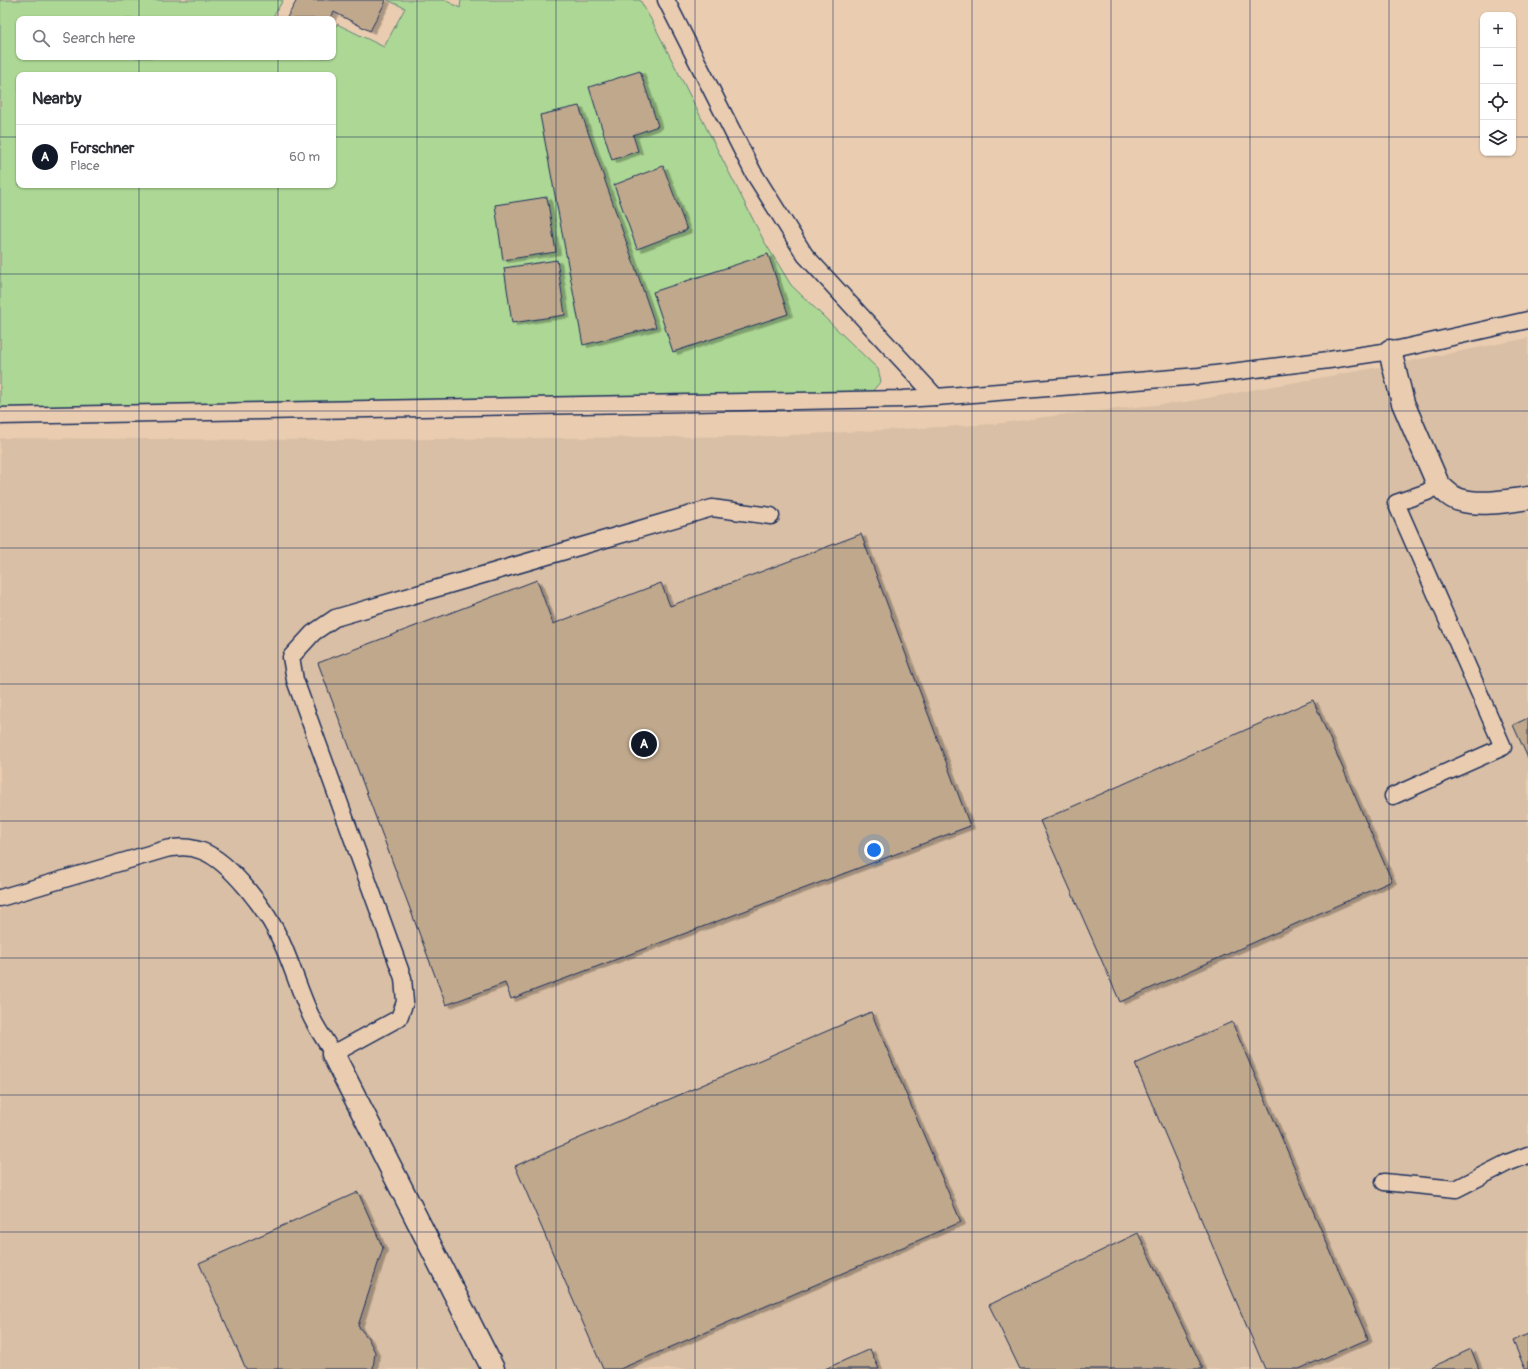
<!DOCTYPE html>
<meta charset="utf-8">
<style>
:root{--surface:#fff;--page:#f7f7f7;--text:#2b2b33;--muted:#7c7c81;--line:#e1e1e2;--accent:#111827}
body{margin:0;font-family:Pangolin,sans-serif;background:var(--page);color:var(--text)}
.controls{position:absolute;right:12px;top:12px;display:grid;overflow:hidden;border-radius:8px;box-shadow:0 1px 3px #0004}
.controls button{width:36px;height:36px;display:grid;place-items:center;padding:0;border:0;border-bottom:1px solid var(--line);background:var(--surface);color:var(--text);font:20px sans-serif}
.you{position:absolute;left:874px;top:850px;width:14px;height:14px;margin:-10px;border:3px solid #fff;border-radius:50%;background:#1a73e8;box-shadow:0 0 0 6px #1a73e833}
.badge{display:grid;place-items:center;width:26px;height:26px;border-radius:50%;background:var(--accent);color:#fff;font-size:13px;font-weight:700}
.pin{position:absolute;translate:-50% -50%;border:2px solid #fff;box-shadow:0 1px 4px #0006}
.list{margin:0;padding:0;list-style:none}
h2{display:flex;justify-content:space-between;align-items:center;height:52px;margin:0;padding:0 16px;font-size:17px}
h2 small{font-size:13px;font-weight:400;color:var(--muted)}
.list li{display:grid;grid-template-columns:26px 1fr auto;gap:12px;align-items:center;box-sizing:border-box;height:64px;padding:0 16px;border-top:1px solid var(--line)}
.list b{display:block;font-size:15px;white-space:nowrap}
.list p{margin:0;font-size:13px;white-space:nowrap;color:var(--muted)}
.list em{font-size:13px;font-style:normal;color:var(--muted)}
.icon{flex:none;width:22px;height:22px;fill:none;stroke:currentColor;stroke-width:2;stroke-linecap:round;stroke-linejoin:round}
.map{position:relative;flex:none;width:1528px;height:1369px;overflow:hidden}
.search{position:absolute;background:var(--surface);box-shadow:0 1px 3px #0004;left:16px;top:16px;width:320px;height:44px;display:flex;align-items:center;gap:10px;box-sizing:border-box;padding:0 14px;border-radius:8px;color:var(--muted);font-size:15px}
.panel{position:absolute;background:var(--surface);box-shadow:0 1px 3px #0004;left:16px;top:72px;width:320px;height:116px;border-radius:8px}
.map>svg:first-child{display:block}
.built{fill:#d9bfa5}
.green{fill:#acd794;stroke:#648379;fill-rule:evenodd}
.building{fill:#bfa88c;stroke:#1b2f5e;filter:url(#shadow)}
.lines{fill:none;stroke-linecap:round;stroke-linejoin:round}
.service-casing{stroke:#1b2f5e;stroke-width:19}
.minor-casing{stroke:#1b2f5e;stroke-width:25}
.service{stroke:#eacdb1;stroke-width:16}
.minor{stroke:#eacdb1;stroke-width:22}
.grid{fill:none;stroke:#1b2f5e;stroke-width:1;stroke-opacity:0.55}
</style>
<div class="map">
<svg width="1528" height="1369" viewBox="0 0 1528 1369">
<defs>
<filter id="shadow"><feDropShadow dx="4.5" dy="2.5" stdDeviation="0" flood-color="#0004"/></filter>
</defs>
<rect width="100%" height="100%" fill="#eacdb1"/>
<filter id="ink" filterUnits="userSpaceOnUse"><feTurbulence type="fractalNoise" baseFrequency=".025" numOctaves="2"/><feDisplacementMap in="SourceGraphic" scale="8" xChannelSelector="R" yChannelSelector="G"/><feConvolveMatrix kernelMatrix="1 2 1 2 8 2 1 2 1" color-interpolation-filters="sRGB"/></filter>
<g filter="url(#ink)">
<path class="built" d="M1528,338V1369H0V438L319,440L772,436L995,424L1067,414L1185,402L1369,369Z"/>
<path class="green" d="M0,0H283L272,19H19V57L316,58L333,57V30L337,24L384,47L405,8L387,0H445L460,8L461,0H640L653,23L764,241L791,285L878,369L881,381L870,394L0,410ZM19,75H333V185H19Z"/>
<g class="building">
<path d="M297,0H385L386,1L370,31L334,12L330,19H286Z"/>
<path d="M640,71L658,126L633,135L638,151L612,160L589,87Z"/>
<path d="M579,106L656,327L583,345L540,115Z"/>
<path d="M663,166L687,230L637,249L614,185Z"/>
<path d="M547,197L556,252L503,260L495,205Z"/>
<path d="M768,254L788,314L673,352L653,292Z"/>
<path d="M557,260L565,315L512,323L504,268Z"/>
<path d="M861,534L970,826L511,999L505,983L446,1005L318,663L537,580L553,624L661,583L670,606Z"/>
<path d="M1313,700L1392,881L1120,1002L1040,821Z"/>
<path d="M1528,718V758L1513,725Z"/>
<path d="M871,1012L961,1222L620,1369H603L515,1166Z"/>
<path d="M1232,1022L1368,1339L1299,1369H1265L1135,1064Z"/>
<path d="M358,1192L383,1248L358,1326L368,1338L375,1352L373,1369H246L199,1263Z"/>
<path d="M1138,1233L1203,1369H1020L989,1305Z"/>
<path d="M1528,1334V1369H1525L1513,1341Z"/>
<path d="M870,1349L879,1369H825Z"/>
<path d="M1471,1349L1479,1369H1428Z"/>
</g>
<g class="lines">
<g class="service-casing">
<g id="service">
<path d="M666,0L753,172L805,255L936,397"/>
<path d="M0,416L903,399L936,397L1199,376L1329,360L1390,351L1528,320"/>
<path d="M1393,796L1503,747L1396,503L1427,492L1438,484"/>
<path d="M0,898L166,849C178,847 189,846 202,851C231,862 268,912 281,941C292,965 299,990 310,1014C316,1028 326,1041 333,1054L399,1018L405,1002L403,978L295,680L291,657L313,633L335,618L712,508L771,516"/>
<path d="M1384,1182L1456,1189L1507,1163L1528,1155"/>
</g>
</g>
<g class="minor-casing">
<g id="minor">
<path d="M1390,351L1403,403L1438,484C1444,490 1451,498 1460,500C1481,506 1507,501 1528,498"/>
<path d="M333,1054L493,1369"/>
</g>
</g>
<use href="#service" class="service"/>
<use href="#minor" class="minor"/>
</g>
</g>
<path class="grid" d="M139,0V19M278,0V19M417,0V1369M556,0V1369M695,0V1369M833,0V1369M972,0V1369M1111,0V1369M1250,0V1369M1389,0V1369M139,57V75M278,57V75M0,137H19M333,137H1483M1513,137H1528M139,185V1369M278,185V1369M0,274H1528M0,411H1528M0,548H1528M0,684H1528M0,821H1528M0,958H1528M0,1095H1528M0,1232H1528"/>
</svg>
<div class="controls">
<button>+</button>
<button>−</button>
<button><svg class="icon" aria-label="locate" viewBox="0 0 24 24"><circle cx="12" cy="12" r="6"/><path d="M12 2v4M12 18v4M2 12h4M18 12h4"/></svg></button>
<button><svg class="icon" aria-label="layers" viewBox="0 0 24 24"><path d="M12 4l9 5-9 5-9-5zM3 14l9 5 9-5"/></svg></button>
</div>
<div class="you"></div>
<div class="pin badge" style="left:644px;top:744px">A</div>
<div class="search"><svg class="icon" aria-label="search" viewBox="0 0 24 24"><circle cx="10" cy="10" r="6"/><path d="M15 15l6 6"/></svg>Search here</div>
<section class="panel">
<h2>Nearby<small></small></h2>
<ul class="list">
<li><span class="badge">A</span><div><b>Forschner</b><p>Place</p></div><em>60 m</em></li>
</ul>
</section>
</div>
